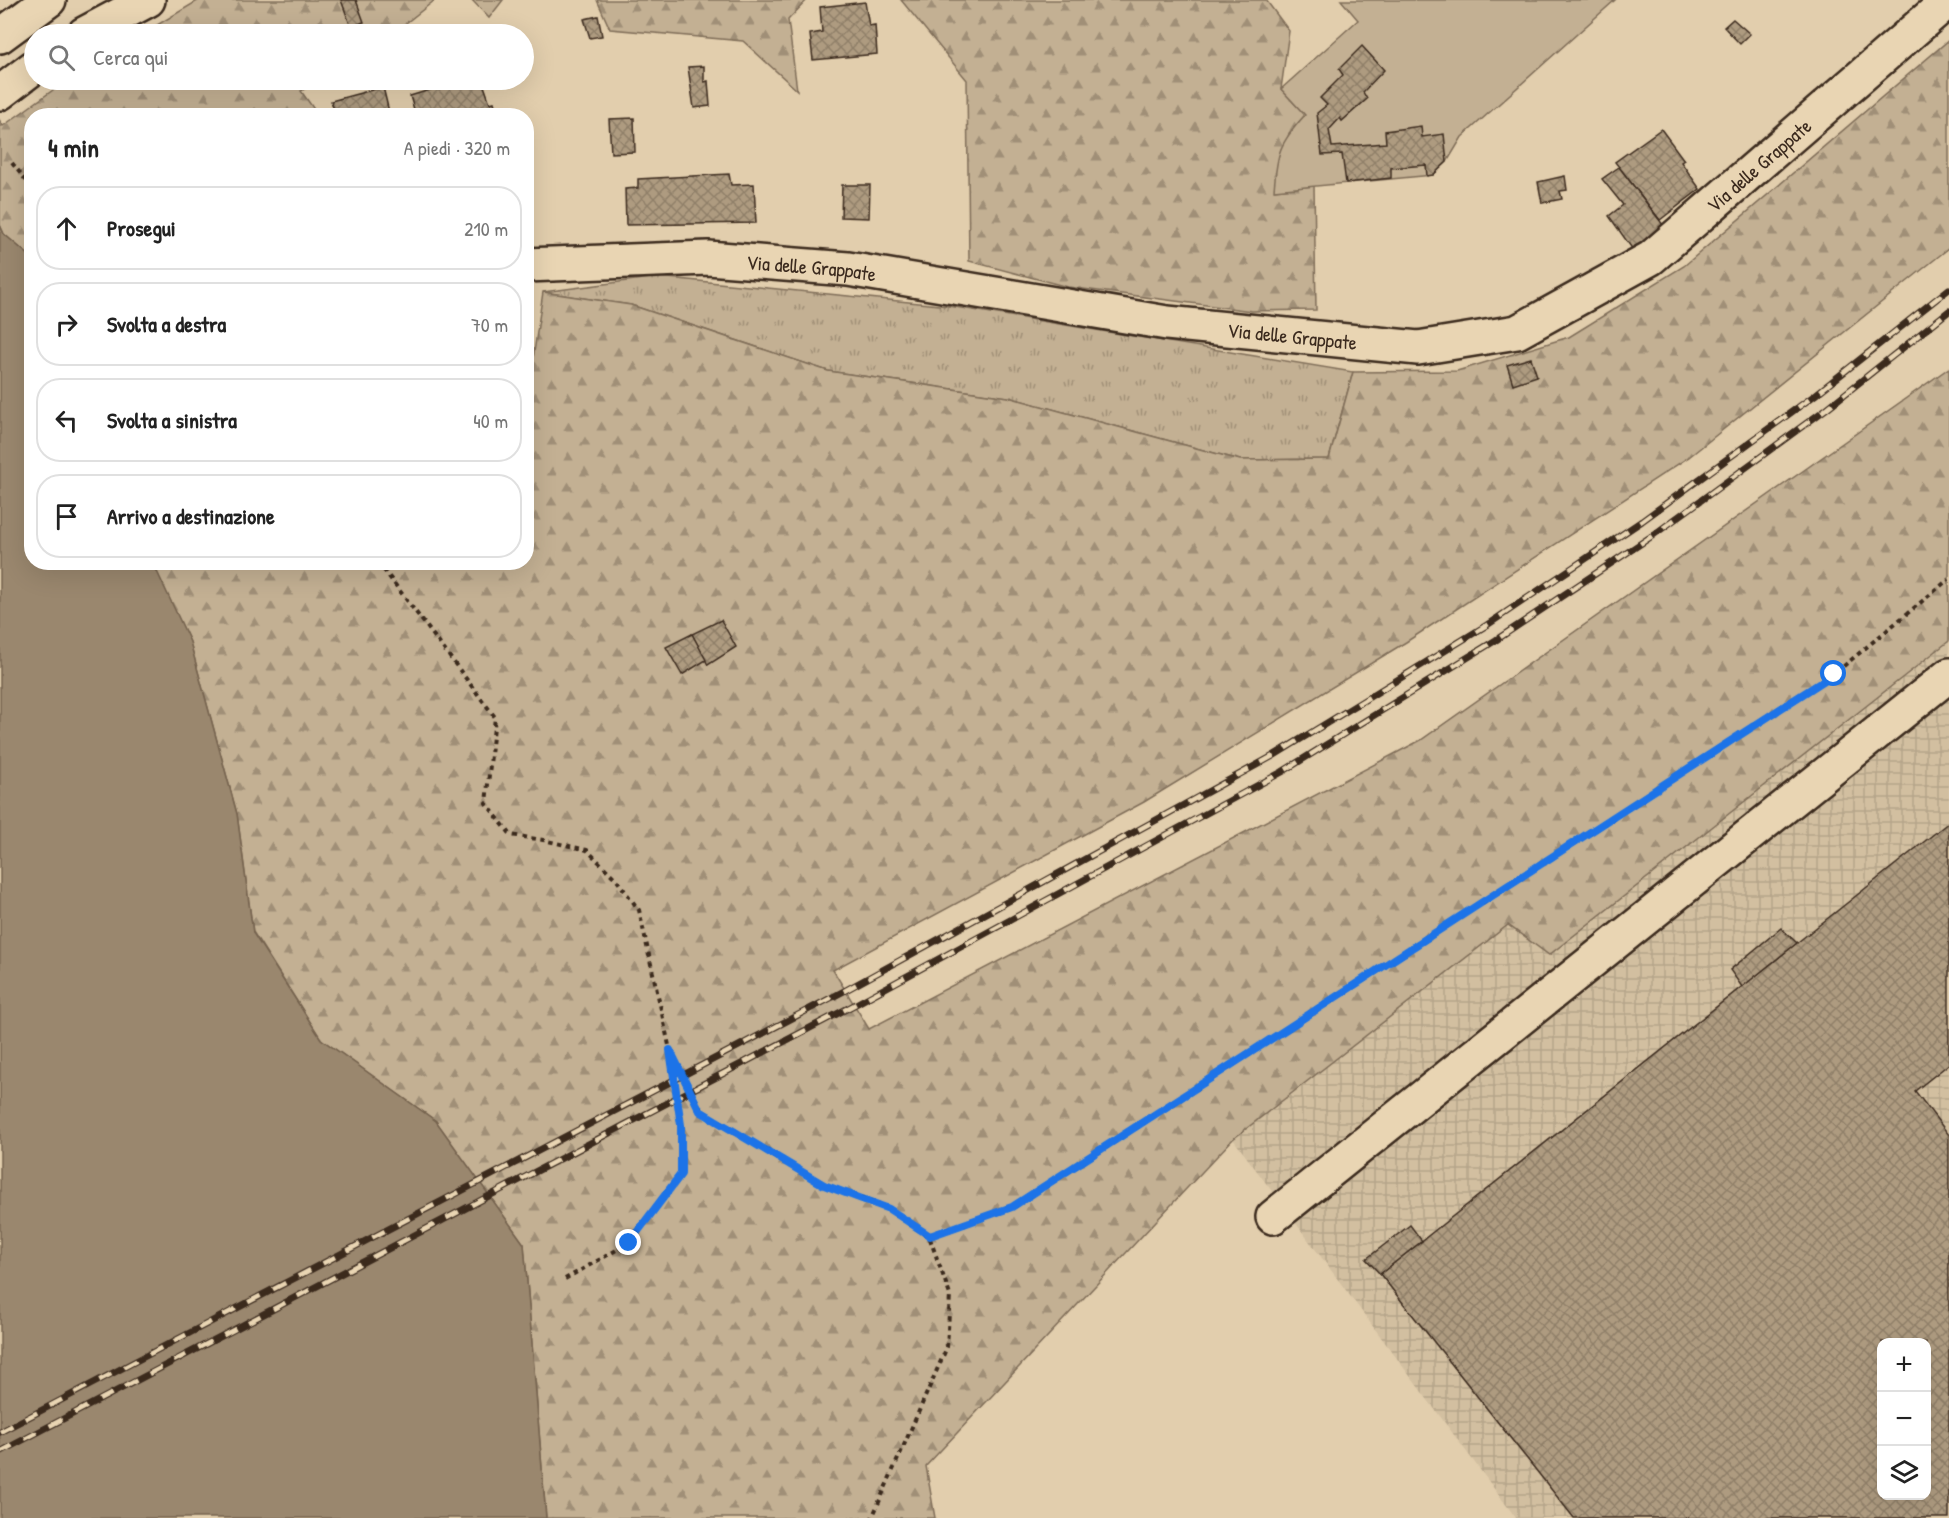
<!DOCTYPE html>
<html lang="it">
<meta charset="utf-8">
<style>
:root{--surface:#fff;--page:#f6f6f6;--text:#222;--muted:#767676;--line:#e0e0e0}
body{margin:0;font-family:"Patrick Hand",sans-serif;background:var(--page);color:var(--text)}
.controls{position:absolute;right:18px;bottom:18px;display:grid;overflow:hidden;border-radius:12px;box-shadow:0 6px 24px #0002}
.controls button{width:54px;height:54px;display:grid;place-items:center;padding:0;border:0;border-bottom:2px solid var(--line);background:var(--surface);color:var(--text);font:30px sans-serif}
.stop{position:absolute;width:18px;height:18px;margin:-14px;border:4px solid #1a73e8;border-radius:50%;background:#fff}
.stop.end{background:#1a73e8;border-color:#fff;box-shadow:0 2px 6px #0008}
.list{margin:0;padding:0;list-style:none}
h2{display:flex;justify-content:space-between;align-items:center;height:78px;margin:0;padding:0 24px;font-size:26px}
h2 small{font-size:20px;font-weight:400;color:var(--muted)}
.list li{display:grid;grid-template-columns:39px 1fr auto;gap:18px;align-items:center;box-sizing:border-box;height:84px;margin:0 12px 12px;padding:0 12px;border:2px solid var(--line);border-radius:24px}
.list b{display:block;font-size:22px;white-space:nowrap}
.list em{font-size:20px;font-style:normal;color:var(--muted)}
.icon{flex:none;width:33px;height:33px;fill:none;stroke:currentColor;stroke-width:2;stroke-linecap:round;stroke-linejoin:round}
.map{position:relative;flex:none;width:1949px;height:1518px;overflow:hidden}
.search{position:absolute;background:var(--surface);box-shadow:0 6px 24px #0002;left:24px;top:24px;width:510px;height:66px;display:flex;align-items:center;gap:15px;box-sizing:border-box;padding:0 21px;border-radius:33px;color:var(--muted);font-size:22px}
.panel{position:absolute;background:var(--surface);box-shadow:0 6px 24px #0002;left:24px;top:108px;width:510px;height:462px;border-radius:24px}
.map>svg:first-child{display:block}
.industrial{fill:url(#industrial-grid);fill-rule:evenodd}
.grass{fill:url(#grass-tufts);stroke:#7f6d58;stroke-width:1.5}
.forest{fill:url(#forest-firs);stroke:#7f6d58;stroke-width:1.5}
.pitch{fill:#c3b093;stroke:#7f6d58;stroke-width:1.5}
.water{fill:#9a876e;stroke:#74624e;stroke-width:1.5}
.building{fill:url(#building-cross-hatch);stroke:#3b2a1e;stroke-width:1.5;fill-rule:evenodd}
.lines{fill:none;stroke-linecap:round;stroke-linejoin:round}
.minor-casing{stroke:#3b2a1e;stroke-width:38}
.major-casing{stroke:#3b2a1e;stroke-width:38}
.path{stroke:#3b2a1e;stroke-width:4;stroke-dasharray:4.5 4.5;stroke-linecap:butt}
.minor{stroke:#e9d5b3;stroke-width:33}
.major{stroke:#e9d5b3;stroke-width:33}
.rail-casing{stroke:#3b2a1e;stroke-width:7}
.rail{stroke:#e9d5b3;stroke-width:4.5;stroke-dasharray:14;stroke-linecap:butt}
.route{stroke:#1a73e8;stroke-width:8}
.labels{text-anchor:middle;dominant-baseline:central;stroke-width:5;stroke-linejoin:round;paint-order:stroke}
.street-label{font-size:20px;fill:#3b2a1e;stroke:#e9d5b3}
</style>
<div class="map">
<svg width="1949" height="1518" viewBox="0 0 1949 1518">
<defs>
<pattern id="industrial-grid" width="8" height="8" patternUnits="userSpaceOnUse" patternTransform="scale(1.5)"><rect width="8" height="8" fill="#d2bfa0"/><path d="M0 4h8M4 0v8" fill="none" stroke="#b5a489"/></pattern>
<pattern id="grass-tufts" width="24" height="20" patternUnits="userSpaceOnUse" patternTransform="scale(1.5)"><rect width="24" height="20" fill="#c3b093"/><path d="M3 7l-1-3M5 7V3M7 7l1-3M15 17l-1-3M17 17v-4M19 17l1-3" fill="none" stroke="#a08f77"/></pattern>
<pattern id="forest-firs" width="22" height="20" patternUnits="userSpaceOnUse" patternTransform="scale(1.5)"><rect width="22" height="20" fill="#c3b093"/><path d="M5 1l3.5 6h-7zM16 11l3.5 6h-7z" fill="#a08f77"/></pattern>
<pattern id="building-cross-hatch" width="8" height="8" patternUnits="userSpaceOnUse" patternTransform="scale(1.5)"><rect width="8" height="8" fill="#ae9b80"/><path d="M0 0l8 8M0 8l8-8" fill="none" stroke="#8f7f68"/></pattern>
</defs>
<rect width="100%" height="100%" fill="#e2cead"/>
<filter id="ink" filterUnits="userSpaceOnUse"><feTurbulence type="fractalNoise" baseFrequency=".0167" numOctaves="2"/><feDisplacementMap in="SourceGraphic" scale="12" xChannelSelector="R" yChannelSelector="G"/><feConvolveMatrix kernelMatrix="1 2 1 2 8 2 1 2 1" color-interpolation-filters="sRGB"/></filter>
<g filter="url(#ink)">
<path class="industrial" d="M1949,641V1518H1516L1233,1139L1508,925L1549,955ZM1882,1342H1926V1496H1882Z"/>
<path class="grass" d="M658,277L949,306L1353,372L1329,459L1240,460L1008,397L828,371L631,305L543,292Z"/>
<g class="forest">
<path d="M199,0H435L392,34H142Z"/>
<path d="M472,0H503L489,18Z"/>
<path d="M597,0H807L788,20L797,90L743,41L610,29Z"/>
<path d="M901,0H1266L1289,31L1281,89L1305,115L1289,133L1275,190L1314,186L1316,310L1252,311L1068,287L969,261L967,80Z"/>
<path d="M1949,40V248L1689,457L1406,642L1144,802L833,970L869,1029L1421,740L1949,368V641L1549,955L1508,925L1233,1139L926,1466L935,1518H546L524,1244L436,1121L321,1039L253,932L237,814L190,642L151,563L526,562L527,399L543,292L631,305L828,371L1008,397L1240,460L1329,459L1353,372L1457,371L1569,337L1684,266Z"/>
<path d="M67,80H319L301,91L318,115L32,116L31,257L4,234L0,225V121L3,126Z"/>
</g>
<path class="pitch" d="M1341,0H1615L1462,137L1447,162L1433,175L1274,190C1277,152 1279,144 1305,115L1281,89L1358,20Z"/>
<path class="water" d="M0,225L4,234L31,257L32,562H151L154,565L190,642L237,814L253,933L321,1039L436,1121L524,1244L546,1518H0Z"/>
<g class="building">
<path d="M341,0H356L364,22L351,27Z"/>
<path d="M865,2L869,26L875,25L877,54L813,60L810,34L822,32L820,7Z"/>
<path d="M598,16L602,36L590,38L584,19Z"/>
<path d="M1733,19L1750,34L1740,44L1724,27Z"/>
<path d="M1362,46L1384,70L1363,92L1367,99L1342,121L1340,118L1329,130L1332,147L1386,143L1385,131L1421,126L1422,137L1444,134L1447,162L1433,175L1427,176L1426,165L1391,168V178L1346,183L1342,154L1322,155L1317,113L1327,105L1320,98L1343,75L1339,69Z"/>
<path d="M704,66V82L708,81L710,106L694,108L688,67Z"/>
<path d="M462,80H482L490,103L494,102L498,116H416L410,96Z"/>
<path d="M383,87L390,116H336L331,101Z"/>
<path d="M634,118L635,152L611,153L609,119Z"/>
<path d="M1661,129L1684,160L1681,162L1700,189L1660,220L1615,162Z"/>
<path d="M1619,167L1664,226L1633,250L1609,216L1623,205L1602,179Z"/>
<path d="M729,174L731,185L754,184L756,223L626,225L625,189L638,188V179Z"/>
<path d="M1565,176L1567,190L1560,191L1562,199L1542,203L1538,182Z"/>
<path d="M842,185H870L869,218L841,217Z"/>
<path d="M1531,358L1537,376L1513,384L1507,365Z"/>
<path d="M721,620L736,647L708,665L692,634Z"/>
<path d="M692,634L706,660L682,675L666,647Z"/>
<path d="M1949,822V1064L1915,1091L1949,1135V1518H1574L1380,1274ZM1882,1342H1926V1496H1882Z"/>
<path d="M1781,928L1797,943L1742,987L1730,970Z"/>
<path d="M1410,1225L1422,1241L1380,1274L1366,1259Z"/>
</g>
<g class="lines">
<g class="minor-casing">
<g id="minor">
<path id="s1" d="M526,265L708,258L848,269L1167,323L1418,348L1517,332L1651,258L1949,0"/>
<path d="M1273,1217L1949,675"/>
</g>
</g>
<g class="major-casing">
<g id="major">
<path d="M84,34L148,0"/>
<path d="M0,36L49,0"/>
<path d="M0,93L34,67"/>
</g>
</g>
<g class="path">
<path d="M12,163L32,188"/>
<path d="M378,562L495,717L486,803L511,835L543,840L587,850L616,879L639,910L670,1050L701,1111L824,1185L889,1209L929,1236L950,1295L947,1347L872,1518"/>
<path d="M929,1236L1013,1207L1834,674L1949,579"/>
<path d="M565,1279L629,1243L681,1174V1125L670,1054"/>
</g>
<use href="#minor" class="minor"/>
<use href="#major" class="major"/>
<g class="rail-casing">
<g id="rail">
<path d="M0,1432L846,990L1273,756L1487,625L1642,521L1815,395L1949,289"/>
<path d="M0,1452L854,1005L1282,772L1496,640L1652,536L1826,409L1949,311"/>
</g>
</g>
<use href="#rail" class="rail"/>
</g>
</g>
<g class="lines" filter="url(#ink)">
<path class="route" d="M629,1243L681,1174V1125L670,1050L700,1111L824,1185L889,1209L930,1236L1012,1207L1834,674"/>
</g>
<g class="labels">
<g class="street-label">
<text stroke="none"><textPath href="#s1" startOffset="1294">Via delle Grappate</textPath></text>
<text stroke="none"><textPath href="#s1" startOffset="286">Via delle Grappate</textPath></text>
<text stroke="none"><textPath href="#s1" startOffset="772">Via delle Grappate</textPath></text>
</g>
</g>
</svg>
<div class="controls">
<button>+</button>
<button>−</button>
<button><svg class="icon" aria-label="layers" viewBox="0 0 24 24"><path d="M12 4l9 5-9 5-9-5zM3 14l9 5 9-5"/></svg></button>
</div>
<div class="stop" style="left:1834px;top:674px"></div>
<div class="stop end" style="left:629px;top:1243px"></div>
<div class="search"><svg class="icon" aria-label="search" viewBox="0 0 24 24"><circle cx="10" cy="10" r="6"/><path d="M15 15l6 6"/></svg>Cerca qui</div>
<section class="panel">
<h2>4 min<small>A piedi · 320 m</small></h2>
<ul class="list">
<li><svg class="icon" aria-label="ahead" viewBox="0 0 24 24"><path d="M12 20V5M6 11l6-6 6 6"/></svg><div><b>Prosegui</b></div><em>210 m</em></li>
<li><svg class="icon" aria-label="right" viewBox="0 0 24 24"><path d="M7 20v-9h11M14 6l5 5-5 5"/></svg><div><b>Svolta a destra</b></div><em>70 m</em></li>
<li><svg class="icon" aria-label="left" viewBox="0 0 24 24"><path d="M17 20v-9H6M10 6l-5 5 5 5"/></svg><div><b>Svolta a sinistra</b></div><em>40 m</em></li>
<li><svg class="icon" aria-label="arrive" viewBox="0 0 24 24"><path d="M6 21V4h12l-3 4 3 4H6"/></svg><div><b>Arrivo a destinazione</b></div></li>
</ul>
</section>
</div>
